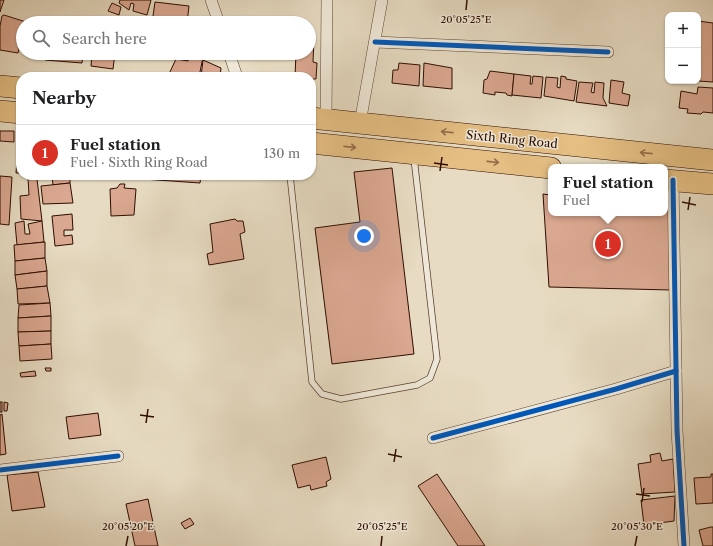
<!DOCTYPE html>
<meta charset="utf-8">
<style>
:root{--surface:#fff;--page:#f6f6f6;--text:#202124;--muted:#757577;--line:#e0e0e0;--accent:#d93025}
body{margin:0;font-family:"Libre Caslon Text",serif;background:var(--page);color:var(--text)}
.controls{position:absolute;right:12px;top:12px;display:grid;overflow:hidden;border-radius:8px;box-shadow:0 1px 3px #0004}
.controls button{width:36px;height:36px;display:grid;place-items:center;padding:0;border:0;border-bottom:1px solid var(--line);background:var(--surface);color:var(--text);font:20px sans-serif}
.you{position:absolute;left:364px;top:236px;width:14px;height:14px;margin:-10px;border:3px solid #fff;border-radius:50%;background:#1a73e8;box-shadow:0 0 0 6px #1a73e833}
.badge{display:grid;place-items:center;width:26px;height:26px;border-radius:50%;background:var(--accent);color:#fff;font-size:13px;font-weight:700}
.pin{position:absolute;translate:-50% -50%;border:2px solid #fff;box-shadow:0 1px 4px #0006}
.popup{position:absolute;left:548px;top:164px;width:120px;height:52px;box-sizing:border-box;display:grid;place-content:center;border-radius:8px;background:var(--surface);filter:drop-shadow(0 1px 3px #0005);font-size:13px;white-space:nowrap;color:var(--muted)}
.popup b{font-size:15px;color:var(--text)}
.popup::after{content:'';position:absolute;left:50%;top:100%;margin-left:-8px;border:8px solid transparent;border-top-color:var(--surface)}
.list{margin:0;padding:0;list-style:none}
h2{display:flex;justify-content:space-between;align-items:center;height:52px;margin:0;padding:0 16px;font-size:17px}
h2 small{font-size:13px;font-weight:400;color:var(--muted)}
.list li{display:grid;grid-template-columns:26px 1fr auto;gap:12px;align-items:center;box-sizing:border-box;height:56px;padding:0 16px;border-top:1px solid var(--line)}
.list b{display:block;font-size:15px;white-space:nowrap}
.list p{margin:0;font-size:13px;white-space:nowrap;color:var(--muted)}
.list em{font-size:13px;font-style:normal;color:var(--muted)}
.icon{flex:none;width:22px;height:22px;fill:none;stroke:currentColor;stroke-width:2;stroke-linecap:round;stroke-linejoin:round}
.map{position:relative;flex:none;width:713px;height:546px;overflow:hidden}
.search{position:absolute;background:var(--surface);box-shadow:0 1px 3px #0004;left:16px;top:16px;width:300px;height:44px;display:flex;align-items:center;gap:10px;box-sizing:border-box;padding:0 14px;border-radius:22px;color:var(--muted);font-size:15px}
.panel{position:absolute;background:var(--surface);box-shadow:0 1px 3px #0004;left:16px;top:72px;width:300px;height:108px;border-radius:16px}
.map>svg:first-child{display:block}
.building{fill:#daa790;stroke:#2e0d01}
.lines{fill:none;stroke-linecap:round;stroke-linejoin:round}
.lane-casing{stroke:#5c4132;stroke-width:7}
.street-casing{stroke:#5c4132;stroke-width:12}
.highway-casing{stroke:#2e0d01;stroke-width:22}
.lane{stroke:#efe8d8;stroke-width:5.5}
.street{stroke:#efe8d8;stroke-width:11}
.highway{stroke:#e4be82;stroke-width:21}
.cycleway-casing{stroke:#efe8d8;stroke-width:8}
.cycleway{stroke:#0057b8;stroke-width:5}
.oneway{stroke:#926e48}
.ticks{fill:none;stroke:#2e0d01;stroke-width:1.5}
.labels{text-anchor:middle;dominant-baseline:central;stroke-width:3;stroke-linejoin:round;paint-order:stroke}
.street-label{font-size:12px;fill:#2e0d01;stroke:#efe8d8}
.ticks-label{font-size:10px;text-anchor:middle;fill:#2e0d01;stroke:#efe8d8;stroke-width:3;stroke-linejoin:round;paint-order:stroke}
</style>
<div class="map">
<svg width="713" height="546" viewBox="0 0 713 546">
<rect width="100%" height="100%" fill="#e7dcc3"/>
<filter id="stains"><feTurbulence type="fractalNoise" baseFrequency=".005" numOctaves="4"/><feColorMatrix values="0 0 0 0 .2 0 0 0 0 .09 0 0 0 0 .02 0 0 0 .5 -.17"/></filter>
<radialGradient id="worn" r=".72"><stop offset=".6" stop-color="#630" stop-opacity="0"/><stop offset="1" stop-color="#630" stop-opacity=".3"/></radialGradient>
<g class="building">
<path d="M0,0H4L0,12Z"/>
<path d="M120,0H151L147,15L133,11L134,4L131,3L129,10L119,3Z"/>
<path d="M155,2L189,6L187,23H152Z"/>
<path d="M112,3L121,7L119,15L108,11Z"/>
<path d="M4,15L26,22L23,23V34L18,53L0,50V26L2,16Z"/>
<path d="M112,19L128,23H111Z"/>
<path d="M698,21L713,23V82L698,81Z"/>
<path d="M309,37L314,38L313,62L317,63L316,79H311V77H295L296,53H309Z"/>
<path d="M27,53H42L41,56Z"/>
<path d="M46,53H83L82,63L45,60Z"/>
<path d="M92,53H115L113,69L91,66Z"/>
<path d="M190,55L203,57L199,77H187L169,74L176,59L188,61Z"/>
<path d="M203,60L221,68L220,77H201Z"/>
<path d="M399,63L420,65L419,86L392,83L393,70H398Z"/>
<path d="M424,63L452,68V89L423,86Z"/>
<path d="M490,71L514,74L512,96L507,95L506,93L495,92V95L483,93L484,80L487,79Z"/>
<path d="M514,74L531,76L530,84H532L533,76L543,77L541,98L512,95Z"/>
<path d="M561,76L566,77V79L577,81L574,101L544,96L546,77L558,78L557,87L560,88Z"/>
<path d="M611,80L624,82L622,93L630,95L628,106L609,103Z"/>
<path d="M579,82L593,83L591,92L594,93L595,82L604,83L603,98L607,106L576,102Z"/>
<path d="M698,87L713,88V113L703,112L701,114L687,113L688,109L679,108L681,91L697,94Z"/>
<path d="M0,131H14V142L0,141Z"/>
<path d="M19,135H21V173H16Z"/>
<path d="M392,168L414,354L332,364L315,228L360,222L354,172Z"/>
<path d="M52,175H70V183L53,185Z"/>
<path d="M78,175H95V179L78,178Z"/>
<path d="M143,175H201L200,183L143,179Z"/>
<path d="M0,176L12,177L9,225L0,224Z"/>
<path d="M28,178L37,179L42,221L21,219L20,196L29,195Z"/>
<path d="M70,183L73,203L43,204L41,186Z"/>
<path d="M120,184H125L124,188L136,189L134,215L111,216L110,189L117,188Z"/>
<path d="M543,194L551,195V213H665V200L668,201L671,290L549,287Z"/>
<path d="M72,214L73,230H64V236L72,235L73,244L55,246L52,216Z"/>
<path d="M235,219L237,221H243L245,232L240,234L244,259L209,265L207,254L213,252L210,224Z"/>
<path d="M24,221L25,234H30L28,224L42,221L44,242L17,245L15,223Z"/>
<path d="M45,242V258L15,261L14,245Z"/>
<path d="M45,258L47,271L15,275V261Z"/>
<path d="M47,271V286L17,289L15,275Z"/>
<path d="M47,286L50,303L18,304L17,289Z"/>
<path d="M50,303L51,316L18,318L19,305Z"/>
<path d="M51,316V331L18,332V318Z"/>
<path d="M51,331V344L19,346L18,332Z"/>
<path d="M51,344L52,359L20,361L19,346Z"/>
<path d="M45,368H51V371H46Z"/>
<path d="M35,371L36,376L21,377L20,373Z"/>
<rect x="0" y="402" width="2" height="10"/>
<path d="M4,402L8,403L7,411H4Z"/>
<path d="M98,413L101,435L69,439L66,417Z"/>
<path d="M2,414L6,454L0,455V415Z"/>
<path d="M660,453L662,461L673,459L675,492L642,494L638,464L651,462L650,455Z"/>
<path d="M326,457L331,479L326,482L327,486L311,490L310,485L298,488L292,465Z"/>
<path d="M38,472L45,507L12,511L7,475Z"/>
<path d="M437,474L485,546H458L418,486Z"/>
<path d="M711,474H713V503L696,504L694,478L711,477Z"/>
<path d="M675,496L674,521L644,525L641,500Z"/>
<path d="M148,499L158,546H135L126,504Z"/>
<path d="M190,518L194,524L185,529L181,523Z"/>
<path d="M711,527H713V546H703L699,530Z"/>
</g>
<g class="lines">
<g class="lane-casing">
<path id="lane" d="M290,175L312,382L322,394L341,399L417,385L430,378L437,359L414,158"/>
</g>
<g class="street-casing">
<g id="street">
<path d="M211,0L219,23"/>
<path d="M375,42L608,52"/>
<path d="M229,53L237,77"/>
<path d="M326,120L327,0"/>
<path d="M360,123L382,0"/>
<path d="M673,180L677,430L684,546"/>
<path d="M433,438L616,389L676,371"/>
<path d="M0,470L118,456"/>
</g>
</g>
<g class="highway-casing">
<g id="highway">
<path d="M0,86L21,88"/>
<path d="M0,111L21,113"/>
<path d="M311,118L713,160"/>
<path d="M311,143L551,168"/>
<path d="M665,180L713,184"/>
</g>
</g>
<use href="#lane" class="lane"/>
<use href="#street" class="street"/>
<use href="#highway" class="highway"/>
<g class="cycleway-casing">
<g id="cycleway">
<path d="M375,42L608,52"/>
<path d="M673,180L677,430L684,546"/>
<path d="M433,438L616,389L676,371"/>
<path d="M0,470L118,456"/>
</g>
</g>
<use href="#cycleway" class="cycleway"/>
</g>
<defs><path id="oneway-shaft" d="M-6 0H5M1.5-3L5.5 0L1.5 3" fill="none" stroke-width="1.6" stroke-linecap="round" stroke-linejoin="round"/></defs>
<g class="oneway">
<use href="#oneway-shaft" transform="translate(447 132) rotate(-174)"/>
<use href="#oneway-shaft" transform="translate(350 147) rotate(6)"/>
<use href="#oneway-shaft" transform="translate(646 153) rotate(-174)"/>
<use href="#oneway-shaft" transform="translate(493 162) rotate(6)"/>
</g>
<path class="ticks" d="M466,10L467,0M434,163L448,165M440,171L442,157M682,202L696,205M688,210L690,197M140,415L154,417M146,423L148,409M388,454L402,457M394,462L396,449M636,494L650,496M642,502L644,488M126,546L128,536M381,546L382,536M635,546L637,536"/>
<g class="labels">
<g class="street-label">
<text transform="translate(512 139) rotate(6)">Sixth Ring Road</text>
</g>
</g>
<g class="ticks-label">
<text x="466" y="23">20°05'25"E</text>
<text x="128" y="530">20°05'20"E</text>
<text x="382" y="530">20°05'25"E</text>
<text x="637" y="530">20°05'30"E</text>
</g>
<rect width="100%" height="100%" filter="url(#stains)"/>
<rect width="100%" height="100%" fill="url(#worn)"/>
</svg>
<div class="controls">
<button>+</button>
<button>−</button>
</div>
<div class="you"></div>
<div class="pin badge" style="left:608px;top:244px">1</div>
<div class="popup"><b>Fuel station</b>Fuel</div>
<div class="search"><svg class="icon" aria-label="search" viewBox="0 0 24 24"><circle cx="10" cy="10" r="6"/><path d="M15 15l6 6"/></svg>Search here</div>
<section class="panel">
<h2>Nearby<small></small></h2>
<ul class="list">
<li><span class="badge">1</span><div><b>Fuel station</b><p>Fuel · Sixth Ring Road</p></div><em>130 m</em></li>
</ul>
</section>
</div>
